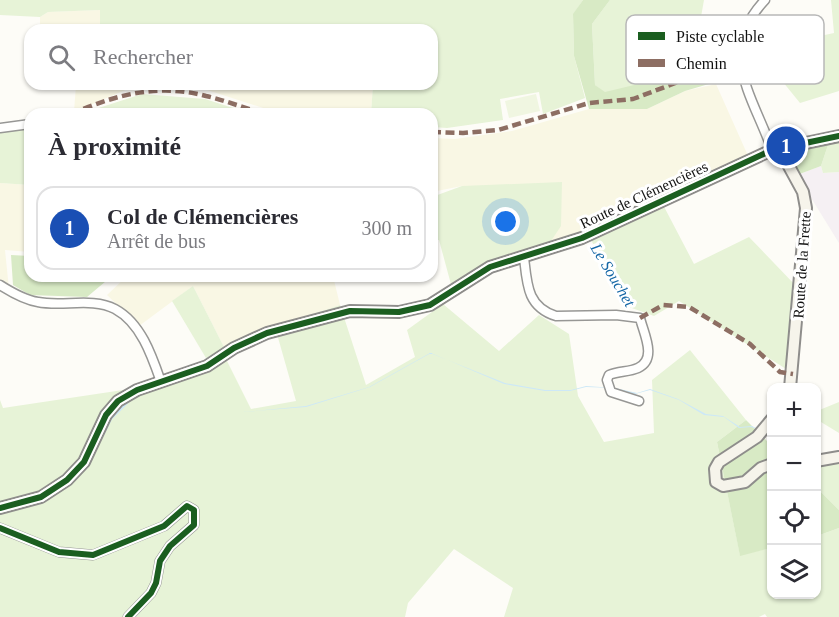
<!DOCTYPE html>
<html lang="fr">
<meta charset="utf-8">
<style>
:root{--surface:#fff;--page:#f2f2f3;--text:#2b2b33;--muted:#7c7c81;--line:#e1e1e2;--accent:#646362}
body{margin:0;font-family:Georgia,serif;background:var(--page);color:var(--text)}
.controls{position:absolute;right:18px;bottom:18px;display:grid;overflow:hidden;border-radius:12px;box-shadow:0 2px 4px #0004}
.controls button{width:54px;height:54px;display:grid;place-items:center;padding:0;border:0;border-bottom:2px solid var(--line);background:var(--surface);color:var(--text);font:30px sans-serif}
.you{position:absolute;left:506px;top:222px;width:21px;height:21px;margin:-15px;border:4px solid #fff;border-radius:50%;background:#1a73e8;box-shadow:0 0 0 9px #1a73e833}
.badge{display:grid;place-items:center;width:39px;height:39px;border-radius:50%;background:var(--accent);color:#fff;font-size:20px;font-weight:700}
.pin{position:absolute;translate:-50% -50%;border:3px solid #fff;box-shadow:0 2px 6px #0006}
.list{margin:0;padding:0;list-style:none}
h2{display:flex;justify-content:space-between;align-items:center;height:78px;margin:0;padding:0 24px;font-size:26px}
h2 small{font-size:20px;font-weight:400;color:var(--muted)}
.list li{display:grid;grid-template-columns:39px 1fr auto;gap:18px;align-items:center;box-sizing:border-box;height:84px;margin:0 12px 12px;padding:0 12px;border:2px solid var(--line);border-radius:18px}
.list b{display:block;font-size:22px;white-space:nowrap}
.list p{margin:0;font-size:20px;white-space:nowrap;color:var(--muted)}
.list em{font-size:20px;font-style:normal;color:var(--muted)}
.icon{flex:none;width:33px;height:33px;fill:none;stroke:currentColor;stroke-width:2;stroke-linecap:round;stroke-linejoin:round}
.map{position:relative;flex:none;width:839px;height:617px;overflow:hidden}
.search{position:absolute;background:var(--surface);box-shadow:0 2px 4px #0004;left:24px;top:24px;width:414px;height:66px;display:flex;align-items:center;gap:15px;box-sizing:border-box;padding:0 21px;border-radius:18px;color:var(--muted);font-size:22px}
.panel{position:absolute;background:var(--surface);box-shadow:0 2px 4px #0004;left:24px;top:108px;width:414px;height:174px;border-radius:18px}
.map>svg:first-child{display:block}
.industrial{fill:#f5f0f3}
.farmland{fill:#f9f7e4}
.green{fill:#e7f3d7}
.forest{fill:#d8eac5}
.pitch{fill:#f0f6e1}
.water{fill:#cde8f7}
.lines{fill:none;stroke-linecap:round;stroke-linejoin:round}
.stream{stroke:#cde8f7;stroke-width:2}
.street-casing{stroke:#979795;stroke-width:11}
.secondary-casing{stroke:#8e8d8b;stroke-width:14}
.street{stroke:#fffffe;stroke-width:8}
.secondary{stroke:#f6f4eb;stroke-width:10}
.quiet{stroke:#8d6e63;stroke-width:4.5;stroke-dasharray:9 4.5;stroke-linecap:butt}
.cycleway-casing{stroke:#fff;stroke-width:10}
.cycleway{stroke:#1b5e20;stroke-width:6}
.labels{text-anchor:middle;dominant-baseline:central;stroke-width:6;stroke-linejoin:round;paint-order:stroke}
.street-label{font-size:15px;fill:#111;stroke:#fff}
.water-label{font-size:16px;font-style:italic;fill:#1768a6;stroke:#fff}
.key{fill:#fff;stroke:#b8b8b8;stroke-width:1.5}
.key-label{font-size:16px;fill:#111}
</style>
<div class="map">
<svg width="839" height="617" viewBox="0 0 839 617">
<rect width="100%" height="100%" fill="#fdfcf7"/>
<path class="industrial" d="M821,166L823,173L839,172V243L797,175Z"/>
<g class="farmland">
<path d="M100,10V30H40V17L48,12Z"/>
<path d="M73,84H373L371,114H282L201,88H130L74,112L76,85Z"/>
<path d="M716,84L749,158L545,250L462,186L432,192V138L455,139L512,131L589,109H647L685,91Z"/>
<path d="M0,183L30,185V252L5,250L9,289L0,281Z"/>
<path d="M127,276H333L340,305L275,327L225,349L193,286L139,326L107,295Z"/>
</g>
<g class="green">
<path d="M0,0H583L573,15L574,56L585,98L543,114L539,92L500,99L503,120L447,128L432,127V114H371L373,84H432V30H100V10L48,12L40,17L0,15Z"/>
<path d="M610,0H704L696,45L705,70L605,93L595,85L592,24Z"/>
<path d="M831,0H839V91L800,103L774,71L767,74L760,49L834,33Z"/>
<path d="M142,94L205,99L252,114H80Z"/>
<path d="M30,127V185L0,183V132Z"/>
<path d="M839,140V172L823,173L821,166L829,142Z"/>
<path d="M562,182L561,226L545,250L452,288L439,240L432,241V197L462,186Z"/>
<path d="M660,199L694,264L749,237L798,288L794,374L679,301L654,316L629,307L587,233Z"/>
<path d="M193,286L225,349L206,358L172,301Z"/>
<path d="M443,304L499,351L539,315L569,334L578,396L604,442L654,433L652,380L690,350L746,420L717,442L740,555L771,548L772,594H816L817,536L839,528V617H767L765,614L759,617H504L513,588L454,549L408,603L405,617H0V400L3,408L123,390L227,361L251,409L296,401L275,327L340,305L366,385L415,357L407,330Z"/>
<path d="M839,402V433L816,419L817,411Z"/>
<path d="M839,452V510L817,488L816,459Z"/>
</g>
<g class="forest">
<path d="M583,0H610L592,24L595,85L605,92L734,61L736,76L685,91L647,109H589L574,56L573,14Z"/>
<path d="M829,142L821,166L797,175L787,163L795,147Z"/>
<path d="M11,255L30,256V276H112L87,297L30,295L13,285Z"/>
<path d="M746,420L771,445V548L740,556L717,442Z"/>
<path d="M817,488L839,510V528L817,536Z"/>
</g>
<path class="pitch" d="M536,94L540,111L509,118L505,101Z"/>
<path class="water" d="M430,353L505,383L545,390H571L586,386L615,388L637,393L650,389L678,399L706,414L723,416L740,427L752,426L760,430L751,427L739,428L724,417L704,415L679,400L650,390L635,394L613,388L586,387L570,391H545L504,384L431,353L370,387L306,407L242,412L170,424L242,412L306,406L369,387Z"/>
<g class="lines">
<path class="stream" d="M101,439L111,419L129,401"/>
<g class="street-casing">
<g id="street">
<path d="M765,0C716,52 753,96 772,150"/>
<path d="M0,128L30,124"/>
<path d="M524,257C527,284 527,307 556,316L616,315L640,318C643,332 658,359 638,368C629,372 619,371 609,375L607,380L611,392L639,401"/>
<path d="M0,285C11,292 25,300 38,302C62,307 93,297 115,309C141,323 152,356 161,382"/>
<path d="M0,528L59,552L93,555L164,526L187,506L194,510V525L170,546L160,561L156,583L151,593L128,617"/>
</g>
</g>
<g class="secondary-casing">
<g id="secondary">
<path d="M779,148L803,192L806,208L790,388"/>
<path d="M772,419L757,437L719,462L715,469L716,482L723,486L745,482L761,468L772,464"/>
<path d="M816,461L839,457"/>
<path d="M0,508L41,497L67,480L84,462L106,415L118,401L137,390L207,366L234,348L267,333L350,311L399,312L430,305L490,267L582,238L772,150L839,136"/>
</g>
</g>
<use href="#street" class="street"/>
<use href="#secondary" class="secondary"/>
<g class="quiet">
<path d="M71,114C115,95 158,83 206,96C228,101 248,110 269,114"/>
<path d="M432,132L463,133L498,130L589,103L633,99L702,73L739,67"/>
<path d="M640,318L663,305L689,307L750,344L780,372L793,374"/>
</g>
<g class="cycleway-casing">
<g id="cycleway">
<path d="M0,508L41,497L67,480L84,462L106,415L118,401L137,390L207,366L234,348L267,333L350,311L399,312L430,305L490,267L582,238L772,150L839,136"/>
<path d="M0,528L59,552L93,555L164,526L187,506L194,510V525L170,546L160,561L156,583L151,593L128,617"/>
</g>
</g>
<use href="#cycleway" class="cycleway"/>
</g>
<g class="labels">
<g class="street-label">
<text transform="translate(644 195) rotate(-25)">Route de Clémencières</text>
<text transform="translate(802 265) rotate(-86)">Route de la Frette</text>
</g>
<g class="water-label">
<text transform="translate(613 275) rotate(59)">Le Souchet</text>
</g>
</g>
<rect x="626" y="15" width="198" height="69" rx="9" class="key"/>
<rect x="638" y="32" width="27" height="8" fill="#1b5e20"/>
<rect x="638" y="59" width="27" height="8" fill="#8d6e63"/>
<g class="key-label">
<text x="676" y="42">Piste cyclable</text>
<text x="676" y="69">Chemin</text>
</g>
</svg>
<div class="controls">
<button>+</button>
<button>−</button>
<button><svg class="icon" aria-label="locate" viewBox="0 0 24 24"><circle cx="12" cy="12" r="6"/><path d="M12 2v4M12 18v4M2 12h4M18 12h4"/></svg></button>
<button><svg class="icon" aria-label="layers" viewBox="0 0 24 24"><path d="M12 4l9 5-9 5-9-5zM3 14l9 5 9-5"/></svg></button>
</div>
<div class="you"></div>
<div class="pin badge" style="left:786px;top:146px;background:#1a4fb4">1</div>
<div class="search"><svg class="icon" aria-label="search" viewBox="0 0 24 24"><circle cx="10" cy="10" r="6"/><path d="M15 15l6 6"/></svg>Rechercher</div>
<section class="panel">
<h2>À proximité<small></small></h2>
<ul class="list">
<li><span class="badge" style="background:#1a4fb4">1</span><div><b>Col de Clémencières</b><p>Arrêt de bus</p></div><em>300 m</em></li>
</ul>
</section>
</div>
